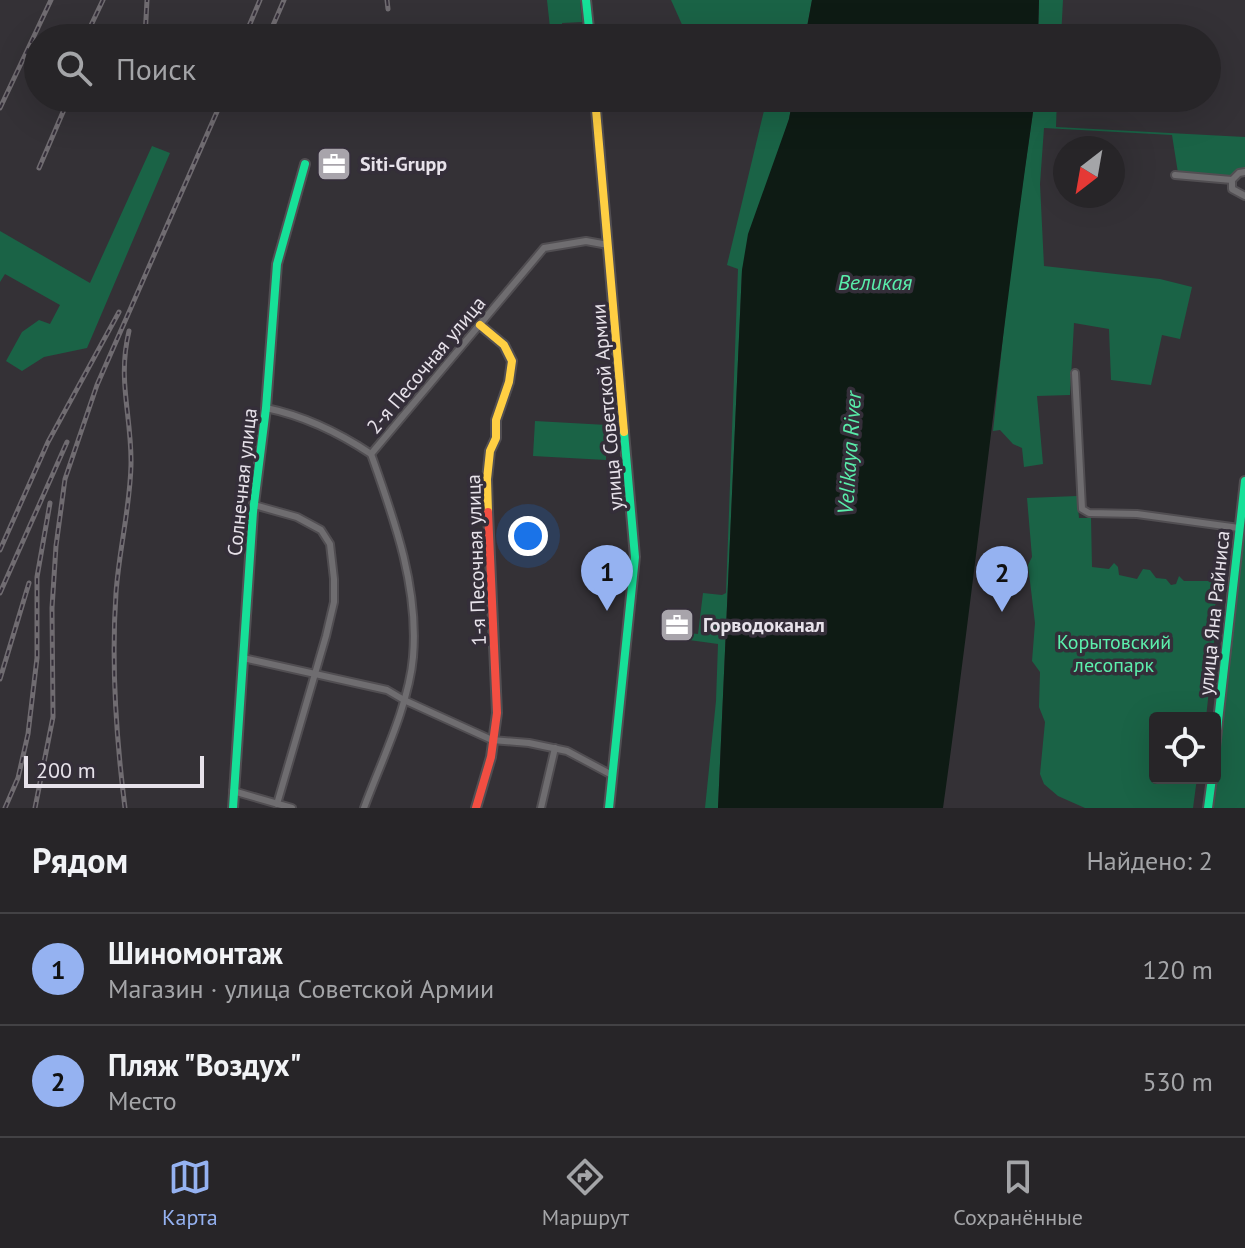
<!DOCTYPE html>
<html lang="ru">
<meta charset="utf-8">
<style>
:root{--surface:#272528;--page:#333134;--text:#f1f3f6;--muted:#a4a5a8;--line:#434245;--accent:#95b2f1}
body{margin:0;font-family:"PT Sans",sans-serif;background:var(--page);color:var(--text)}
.controls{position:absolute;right:24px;bottom:24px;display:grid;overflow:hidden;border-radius:8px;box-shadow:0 8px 32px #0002}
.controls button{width:72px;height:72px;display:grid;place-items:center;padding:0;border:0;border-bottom:2px solid var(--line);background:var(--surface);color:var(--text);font:40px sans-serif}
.compass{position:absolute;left:1053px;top:136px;width:72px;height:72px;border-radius:50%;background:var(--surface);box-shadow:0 8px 32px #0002;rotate:211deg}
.scale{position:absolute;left:24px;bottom:20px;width:180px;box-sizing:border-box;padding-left:8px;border:4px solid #e7e2ea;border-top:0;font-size:22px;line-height:28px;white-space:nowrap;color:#e7e2ea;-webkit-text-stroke:6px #342e39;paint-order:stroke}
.you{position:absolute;left:528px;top:536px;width:28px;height:28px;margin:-20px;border:6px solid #fff;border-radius:50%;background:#1a73e8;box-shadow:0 0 0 12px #1a73e833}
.badge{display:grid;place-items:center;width:52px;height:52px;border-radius:50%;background:var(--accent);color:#111;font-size:26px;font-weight:700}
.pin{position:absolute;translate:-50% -66px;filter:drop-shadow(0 2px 4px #0008)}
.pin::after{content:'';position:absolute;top:42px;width:28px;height:24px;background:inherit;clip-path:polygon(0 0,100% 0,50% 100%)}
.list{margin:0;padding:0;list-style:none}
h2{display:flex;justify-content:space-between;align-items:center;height:104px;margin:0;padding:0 32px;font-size:34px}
h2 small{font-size:26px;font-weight:400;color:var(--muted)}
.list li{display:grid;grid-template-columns:52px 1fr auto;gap:24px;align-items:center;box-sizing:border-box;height:112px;padding:0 32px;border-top:2px solid var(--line)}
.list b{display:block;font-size:30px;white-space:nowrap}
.list p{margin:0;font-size:26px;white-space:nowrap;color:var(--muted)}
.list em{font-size:26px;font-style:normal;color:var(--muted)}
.icon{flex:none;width:44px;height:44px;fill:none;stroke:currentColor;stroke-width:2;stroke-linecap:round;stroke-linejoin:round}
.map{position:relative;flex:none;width:1245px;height:808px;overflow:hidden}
.search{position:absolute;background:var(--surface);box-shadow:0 8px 32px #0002;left:24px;right:24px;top:24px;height:88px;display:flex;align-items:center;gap:20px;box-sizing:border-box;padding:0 28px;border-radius:44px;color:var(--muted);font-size:30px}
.sheet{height:328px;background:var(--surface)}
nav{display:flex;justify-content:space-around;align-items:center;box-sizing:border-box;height:112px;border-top:2px solid var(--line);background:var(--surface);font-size:22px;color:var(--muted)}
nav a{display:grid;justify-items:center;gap:4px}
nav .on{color:var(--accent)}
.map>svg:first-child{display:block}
.green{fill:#1a6346}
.water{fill:#0e1b14}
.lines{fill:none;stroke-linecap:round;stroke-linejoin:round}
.street-casing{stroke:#514e52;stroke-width:10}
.fast-casing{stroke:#514e52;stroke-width:12}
.slow-casing{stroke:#514e52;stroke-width:12}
.jam-casing{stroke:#514e52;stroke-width:12}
.street{stroke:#6f6d70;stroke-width:6}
.fast{stroke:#16e098;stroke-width:8}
.slow{stroke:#ffcf43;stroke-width:8}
.jam{stroke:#f24e42;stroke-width:8}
.rail-casing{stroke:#706c71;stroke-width:5}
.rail{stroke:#342e39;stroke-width:2;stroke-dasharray:6;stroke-linecap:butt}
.labels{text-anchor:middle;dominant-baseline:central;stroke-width:7;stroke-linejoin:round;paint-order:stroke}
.poi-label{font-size:20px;font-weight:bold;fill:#e7e2ea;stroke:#342e39;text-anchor:start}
.street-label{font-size:20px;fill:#e7e2ea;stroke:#342e39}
.park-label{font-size:20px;fill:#5cf0ad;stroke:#342e39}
.water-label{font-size:22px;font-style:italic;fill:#59edaa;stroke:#342e39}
</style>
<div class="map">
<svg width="1245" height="808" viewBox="0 0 1245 808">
<rect width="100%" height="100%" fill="#343136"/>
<g class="green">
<path d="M547,0H580L582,22L562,23V37H551Z"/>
<path d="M671,0H812L805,38H726L684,29Z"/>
<path d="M1039,0H1063L1061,38H1038Z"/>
<path d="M767,98H793L789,119L742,270L718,808H705L716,701L718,644L689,640V633L698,634L703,593L722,595L726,593L738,269L727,265Z"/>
<path d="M1035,98H1057L1056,127L1245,137V170L1230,176L1178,173L1172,135L1044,128L1040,184L1044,266L1160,279L1192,287L1180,339L1162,335L1151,385L1111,380L1109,329L1074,323L1070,395L1037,396L1043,464L1024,467L1022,448L1013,444L1000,430L993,431L1010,271Z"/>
<path d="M152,146L170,153L87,348L44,357L22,371L6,361L22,332L39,320L50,324L60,305L5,274L0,282V231L90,283Z"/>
<path d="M535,421L607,425L606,460L533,456Z"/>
<path d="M1077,496L1079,518H1091L1092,567L1109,569L1114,563L1118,567L1119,575L1137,579L1143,569L1150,570L1156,578L1166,579L1171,585L1176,584L1179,576L1184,581H1212L1219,547L1227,545C1225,559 1226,577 1222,591C1215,610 1207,609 1215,633L1206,718H1155V778H1197L1193,808H1085L1058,796L1044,784L1040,774L1045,722L1039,707L1040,672L1032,661L1035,623L1028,565L1032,557L1027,498Z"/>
<path d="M1245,530V808H1213Z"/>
</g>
<g class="water">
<path d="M812,0H1039L1038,38H805Z"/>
<path d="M793,98H1035C1001,334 976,572 943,808H718L742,270L748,234L789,119Z"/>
</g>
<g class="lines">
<g class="street-casing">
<g id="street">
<path d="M1245,172L1239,173L1232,180V189L1245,196"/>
<path d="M1175,175L1232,180"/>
<path d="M1075,373L1082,509L1089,513L1137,514L1239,528"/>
<path d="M266,408C305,416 338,432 371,454"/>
<path d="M371,454L544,248L586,241L608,245"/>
<path d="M254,505L297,517L321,530L330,544L334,579V602L326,636L277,804"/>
<path d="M243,658L387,690L404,700L492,740L529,743L567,751L612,775"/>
<path d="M233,791L292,808"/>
<path d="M364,808C381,762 409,705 413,657C419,587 394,519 371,454"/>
<path d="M541,808L555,748"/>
</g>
</g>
<g class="fast-casing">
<g id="fast">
<path d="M586,0L590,38"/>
<path d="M1215,748L1245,481"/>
<path d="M233,808L253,512L266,408L277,264L305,164"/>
<path d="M609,808L635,557L624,432"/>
<path d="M1208,808L1212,778"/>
</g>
</g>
<g class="slow-casing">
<g id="slow">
<path d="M595,98L624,432"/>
<path d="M480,325L504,345L512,361L509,382L496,420V438L490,451L487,479L488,512"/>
</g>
</g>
<g class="jam-casing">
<path id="jam" d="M476,808L491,757L497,713L488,512"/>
</g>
<use href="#street" class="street"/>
<use href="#fast" class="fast"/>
<use href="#slow" class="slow"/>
<use href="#jam" class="jam"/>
<g class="rail-casing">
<g id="rail">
<path d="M387,0L388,9"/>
<path d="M271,30L284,0"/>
<path d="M85,38L103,0"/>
<path d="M145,38L147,0"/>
<path d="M244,38L260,0"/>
<path d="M0,108L51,0"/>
<path d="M39,168L69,98"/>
<path d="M0,550L48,442L119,312"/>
<path d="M0,593L67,442"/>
<path d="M0,679L29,583"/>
<path d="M5,808L18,778L28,734L37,658V577L50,503"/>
<path d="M35,808L53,717L52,608L56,546L65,479L97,385L223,98"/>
<path d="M125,808C116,737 111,665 116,593C119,550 130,508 131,465C132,417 117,381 129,331"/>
</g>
</g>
<use href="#rail" class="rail"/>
</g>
<defs>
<g id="office-square" transform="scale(1.8)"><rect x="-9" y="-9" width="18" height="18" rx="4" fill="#a8a4ab" stroke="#342e39"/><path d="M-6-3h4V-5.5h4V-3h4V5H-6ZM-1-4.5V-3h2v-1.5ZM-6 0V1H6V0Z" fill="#fff"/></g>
</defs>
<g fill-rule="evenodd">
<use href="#office-square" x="334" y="164"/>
<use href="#office-square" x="677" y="625"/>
</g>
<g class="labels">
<g class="poi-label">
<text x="360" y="164">Siti-Grupp</text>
<text x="703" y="625">Горводоканал</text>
</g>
<g class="street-label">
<text transform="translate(426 365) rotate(-50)">2-я Песочная улица</text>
<text transform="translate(607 407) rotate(-95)">улица Советской Армии</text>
<text transform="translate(242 482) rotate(-84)">Солнечная улица</text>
<text transform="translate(476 560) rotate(-92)">1-я Песочная улица</text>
<text transform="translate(1214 613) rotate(-84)">улица Яна Райниса</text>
</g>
<g class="park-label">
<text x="1114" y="642">Корытовский<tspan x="1114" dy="23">лесопарк</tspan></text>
</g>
<g class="water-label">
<text x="875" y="282">Великая</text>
<text transform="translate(849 453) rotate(-86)">Velikaya River</text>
</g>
</g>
</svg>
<div class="controls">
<button><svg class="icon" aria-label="locate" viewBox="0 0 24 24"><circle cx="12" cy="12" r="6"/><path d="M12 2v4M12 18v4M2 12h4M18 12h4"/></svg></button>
</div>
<svg class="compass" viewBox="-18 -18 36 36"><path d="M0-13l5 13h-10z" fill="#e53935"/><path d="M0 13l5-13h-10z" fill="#a4a5a8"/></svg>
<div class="scale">200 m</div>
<div class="you"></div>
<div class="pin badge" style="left:607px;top:611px">1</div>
<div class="pin badge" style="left:1002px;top:612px">2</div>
<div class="search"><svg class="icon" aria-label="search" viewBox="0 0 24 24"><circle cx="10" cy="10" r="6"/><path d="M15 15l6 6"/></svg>Поиск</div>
</div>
<section class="sheet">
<h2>Рядом<small>Найдено: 2</small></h2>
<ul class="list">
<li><span class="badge">1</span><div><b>Шиномонтаж</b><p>Магазин · улица Советской Армии</p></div><em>120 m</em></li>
<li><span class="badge">2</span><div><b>Пляж &quot;Воздух&quot;</b><p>Место</p></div><em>530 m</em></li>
</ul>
</section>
<nav>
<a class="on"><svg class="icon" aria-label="map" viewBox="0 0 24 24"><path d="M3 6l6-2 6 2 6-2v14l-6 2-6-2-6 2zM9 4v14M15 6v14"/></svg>Карта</a>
<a><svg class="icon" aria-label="directions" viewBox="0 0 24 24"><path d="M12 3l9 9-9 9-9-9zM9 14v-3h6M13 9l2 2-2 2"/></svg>Маршрут</a>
<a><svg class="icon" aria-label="saved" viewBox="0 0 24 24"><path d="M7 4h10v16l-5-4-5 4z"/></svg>Сохранённые</a>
</nav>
